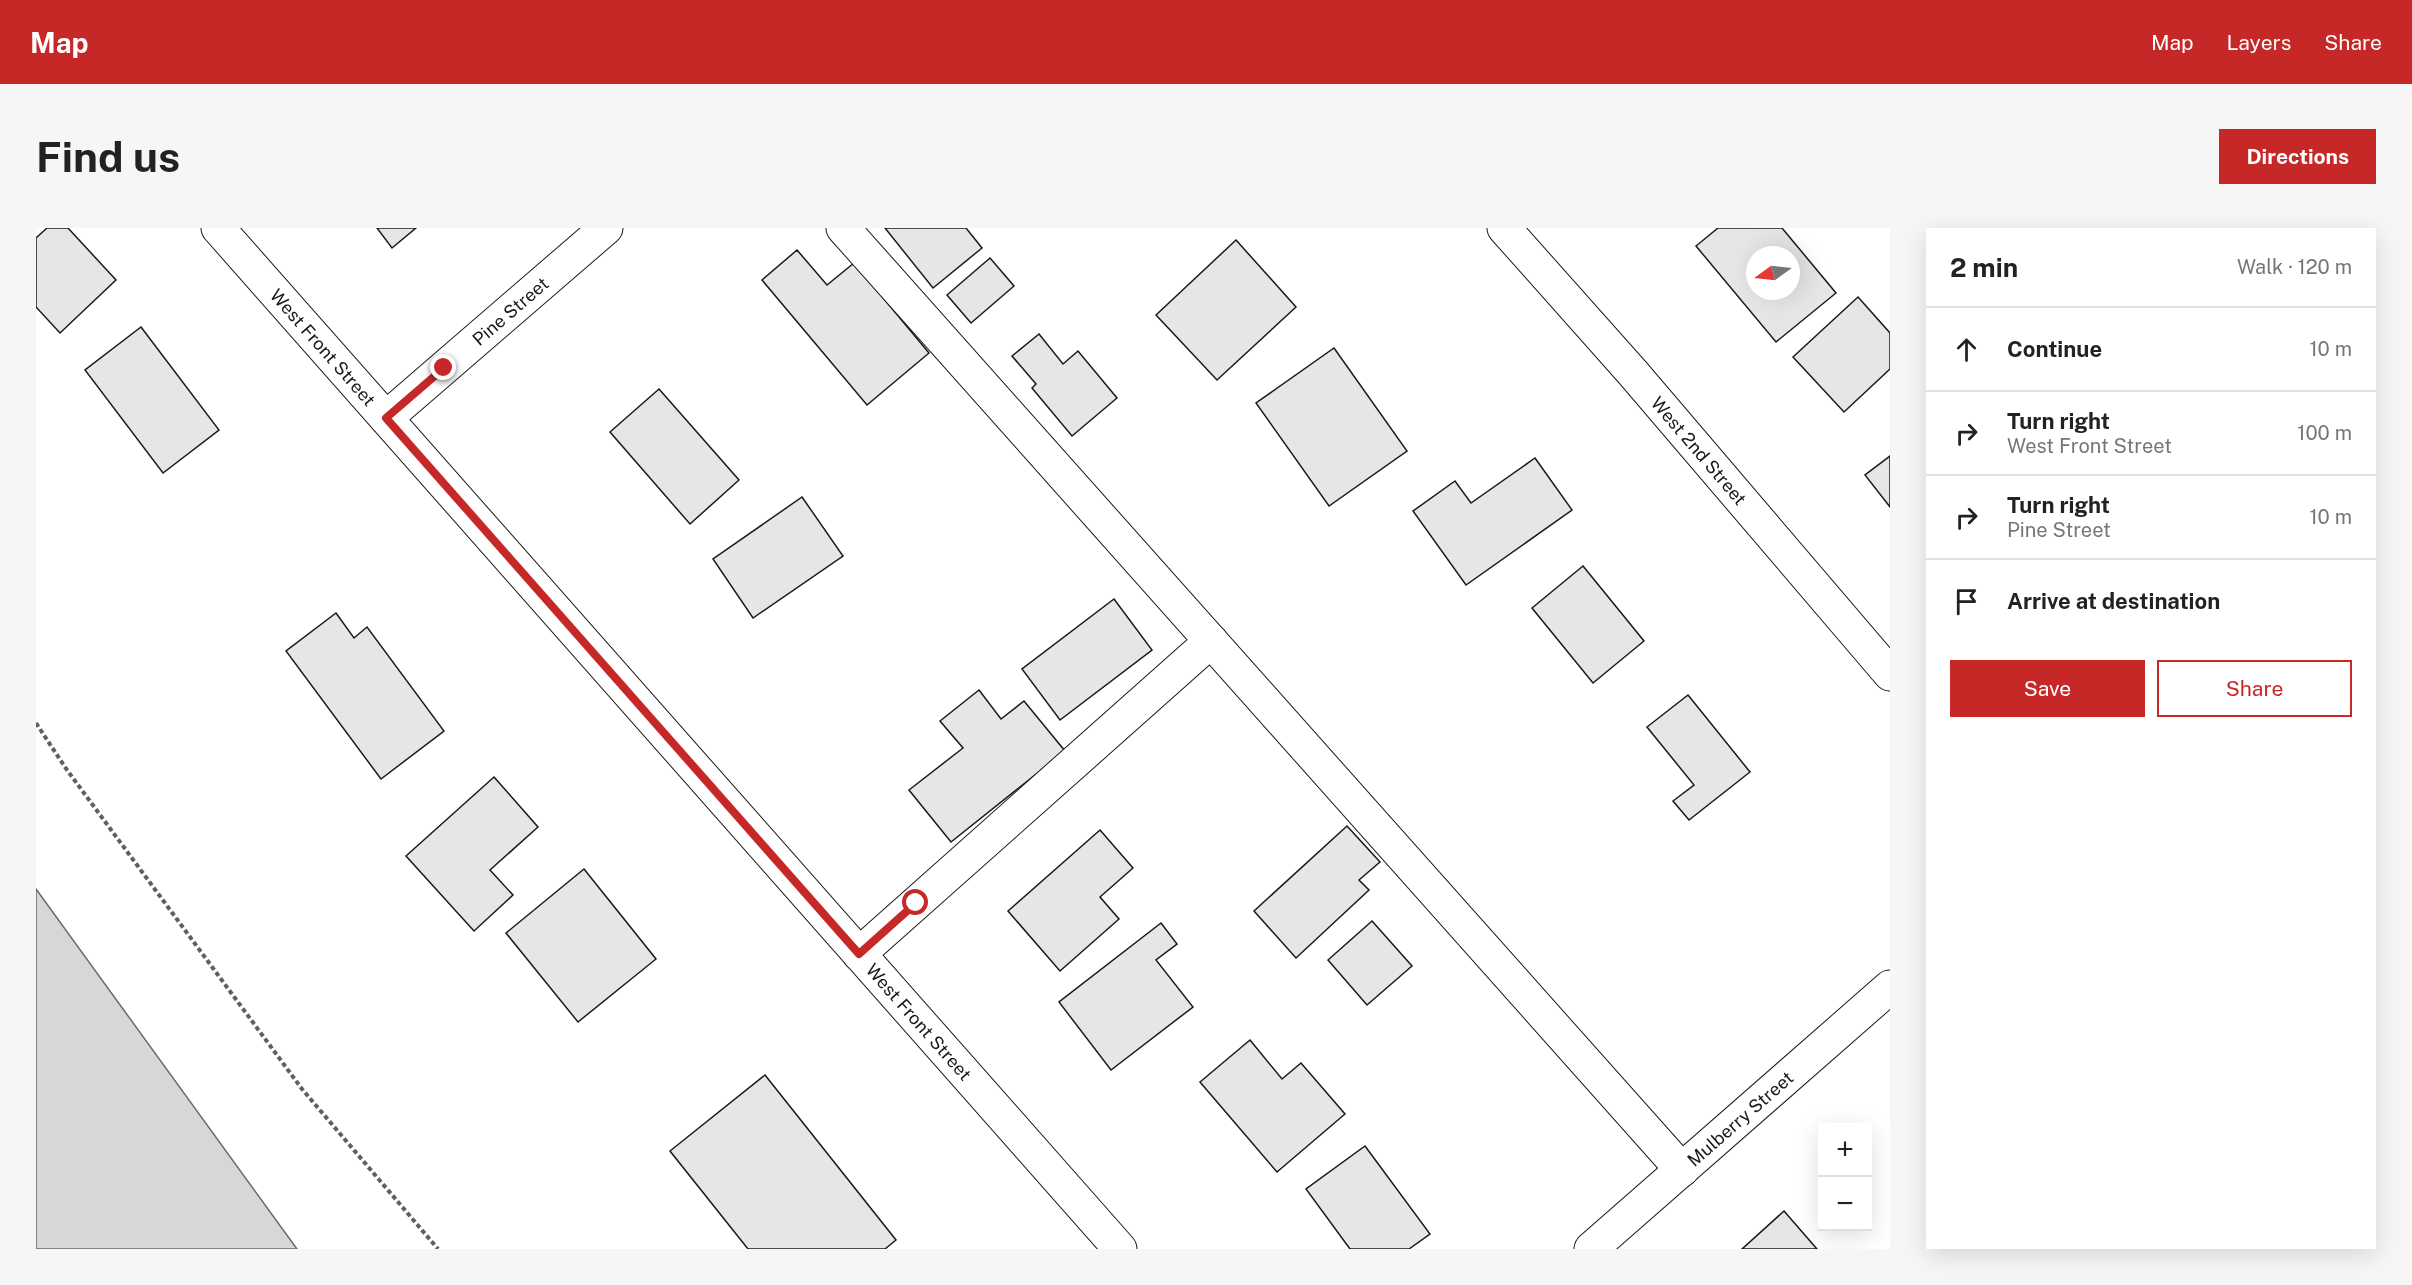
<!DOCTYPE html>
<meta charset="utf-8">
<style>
:root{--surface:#fff;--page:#f6f6f6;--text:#222;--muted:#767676;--line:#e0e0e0;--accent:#c62828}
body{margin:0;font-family:"Public Sans",sans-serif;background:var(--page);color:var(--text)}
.controls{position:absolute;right:18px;bottom:18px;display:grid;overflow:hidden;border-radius:0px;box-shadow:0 6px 24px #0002}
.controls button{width:54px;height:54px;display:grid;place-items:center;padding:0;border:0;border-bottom:2px solid var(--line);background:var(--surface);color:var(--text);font:30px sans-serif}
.compass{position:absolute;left:1710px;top:18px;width:54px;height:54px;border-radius:50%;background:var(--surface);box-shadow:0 6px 24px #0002;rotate:255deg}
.stop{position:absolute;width:18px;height:18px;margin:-14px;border:4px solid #c62828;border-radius:50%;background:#fff}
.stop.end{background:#c62828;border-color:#fff;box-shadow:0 2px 6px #0008}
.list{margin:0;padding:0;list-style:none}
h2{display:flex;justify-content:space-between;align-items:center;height:78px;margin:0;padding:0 24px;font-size:26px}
h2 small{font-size:20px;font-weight:400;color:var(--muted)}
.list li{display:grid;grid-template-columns:39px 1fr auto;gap:18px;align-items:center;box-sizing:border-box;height:84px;padding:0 24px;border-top:2px solid var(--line)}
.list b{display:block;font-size:22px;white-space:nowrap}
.list p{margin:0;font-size:20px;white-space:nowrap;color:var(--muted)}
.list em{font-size:20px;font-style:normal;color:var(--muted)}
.actions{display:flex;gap:12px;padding:18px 24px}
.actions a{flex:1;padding:14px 0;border:2px solid var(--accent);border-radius:0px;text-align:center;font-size:21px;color:var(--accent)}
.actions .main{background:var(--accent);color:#fff}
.icon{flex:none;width:33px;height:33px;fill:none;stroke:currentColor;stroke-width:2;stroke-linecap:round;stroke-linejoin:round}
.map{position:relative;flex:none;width:1854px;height:1021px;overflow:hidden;border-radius:0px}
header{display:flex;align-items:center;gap:36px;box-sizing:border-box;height:84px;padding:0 30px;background:var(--accent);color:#fff}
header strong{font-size:28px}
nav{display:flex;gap:33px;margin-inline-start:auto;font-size:21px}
.intro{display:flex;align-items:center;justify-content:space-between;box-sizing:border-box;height:144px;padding:0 36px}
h1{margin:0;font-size:42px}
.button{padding:15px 27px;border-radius:0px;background:var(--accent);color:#fff;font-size:21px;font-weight:700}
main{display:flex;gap:36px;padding:0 36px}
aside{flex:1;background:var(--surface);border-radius:0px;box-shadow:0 6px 24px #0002}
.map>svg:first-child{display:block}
.water{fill:#d7d7d7;stroke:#6a6a6a;stroke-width:1.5}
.building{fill:#e6e6e6;stroke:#1a1a1a;stroke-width:1.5;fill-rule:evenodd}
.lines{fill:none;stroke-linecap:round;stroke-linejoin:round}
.minor-casing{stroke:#1a1a1a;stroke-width:35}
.major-casing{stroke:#1a1a1a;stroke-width:35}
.path{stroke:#5f5f5f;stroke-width:4;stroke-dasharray:4.5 3;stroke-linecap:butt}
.minor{stroke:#fff;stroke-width:33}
.major{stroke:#fff;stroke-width:33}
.route{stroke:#c62828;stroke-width:8}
.labels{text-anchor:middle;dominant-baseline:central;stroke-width:4.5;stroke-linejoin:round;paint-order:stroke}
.street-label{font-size:18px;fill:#1a1a1a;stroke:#fff}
</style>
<header>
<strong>Map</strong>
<nav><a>Map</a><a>Layers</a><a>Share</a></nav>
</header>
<div class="intro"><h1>Find us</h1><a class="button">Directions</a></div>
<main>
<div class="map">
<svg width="1854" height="1021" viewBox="0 0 1854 1021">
<rect width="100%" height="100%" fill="#fff"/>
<path class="water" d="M0,661L261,1021H0Z"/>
<g class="building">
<path d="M11,0H32L80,52L24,105L0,79V10Z"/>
<path d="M341,0H380L356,20Z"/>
<path d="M849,0H930L946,20L897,60Z"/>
<path d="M1682,0H1746L1800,65L1740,114L1660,18ZM1719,27H1755V63H1719Z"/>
<path d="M1200,12L1260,79L1181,152L1120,87Z"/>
<path d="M761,22L791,57L818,35L893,125L831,177L726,52Z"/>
<path d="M954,30L978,58L935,95L911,67Z"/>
<path d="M1822,69L1854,105V141L1808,184L1757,129Z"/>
<path d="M105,99L183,202L127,245L49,142Z"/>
<path d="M1003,106L1027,136L1042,123L1081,170L1036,208L996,160L1000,156L976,128Z"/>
<path d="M1298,120L1371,223L1293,278L1220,175Z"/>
<path d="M623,161L703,252L654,296L574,204Z"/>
<path d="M1854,228V279L1829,247Z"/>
<path d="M1499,230L1536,282L1430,357L1377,283L1419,253L1435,275Z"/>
<path d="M766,269L807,328L717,390L677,331Z"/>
<path d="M1547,338L1608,413L1557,455L1496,380Z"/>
<path d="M1078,371L1116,422L1024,492L986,441Z"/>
<path d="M300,385L318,410L331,399L408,503L345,551L250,423Z"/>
<path d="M943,462L965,491L988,473L1029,523L915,614L873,562L927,520L904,493Z"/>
<path d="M1652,467L1714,544L1653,592L1637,573L1658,557L1611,499Z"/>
<path d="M458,549L502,599L454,642L477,667L438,703L370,628Z"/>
<path d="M1311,598L1344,634L1323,652L1333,662L1260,730L1218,683Z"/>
<path d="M1064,602L1097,640L1064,669L1083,691L1024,743L972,683Z"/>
<path d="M548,641L620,731L542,794L470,705Z"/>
<path d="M1336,693L1376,738L1331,777L1292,732Z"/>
<path d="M1125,695L1141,716L1120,732L1157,779L1075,842L1023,774Z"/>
<path d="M1214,812L1246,851L1265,835L1309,886L1241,944L1164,854Z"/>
<path d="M729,847L860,1012L849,1021H712L634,923Z"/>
<path d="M1329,918L1394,1006L1373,1021H1314L1270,961Z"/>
<path d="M1748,983L1781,1021H1706Z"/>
</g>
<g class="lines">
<g class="minor-casing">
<g id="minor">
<path d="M807,0L1646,942"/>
<path id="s1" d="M1468,0L1597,145L1854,446"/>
<path id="s2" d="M350,190L570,0"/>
<path d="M823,726L1175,413"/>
<path id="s3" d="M1555,1021L1854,759"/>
</g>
</g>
<g class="major-casing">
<g id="major">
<path id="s4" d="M182,0L1084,1021"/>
</g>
</g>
<path class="path" d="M0,495L31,542L266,861L402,1021"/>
<use href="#minor" class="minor"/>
<use href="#major" class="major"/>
</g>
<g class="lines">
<path class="route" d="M408,140L350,190L823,726L880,675"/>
</g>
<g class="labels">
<g class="street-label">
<text stroke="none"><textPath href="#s2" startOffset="164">Pine Street</textPath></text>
<text stroke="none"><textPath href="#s4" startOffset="159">West Front Street</textPath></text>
<text stroke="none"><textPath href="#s1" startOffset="296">West 2nd Street</textPath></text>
<text stroke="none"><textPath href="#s4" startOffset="1059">West Front Street</textPath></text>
<text stroke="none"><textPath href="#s3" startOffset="198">Mulberry Street</textPath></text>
</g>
</g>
</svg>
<div class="controls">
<button>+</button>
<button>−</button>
</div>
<svg class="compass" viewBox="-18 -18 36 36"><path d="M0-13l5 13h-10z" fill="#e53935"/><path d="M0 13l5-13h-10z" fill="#767676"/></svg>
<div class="stop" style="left:880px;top:675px"></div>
<div class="stop end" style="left:408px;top:140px"></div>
</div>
<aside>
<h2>2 min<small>Walk · 120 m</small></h2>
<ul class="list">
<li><svg class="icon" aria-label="ahead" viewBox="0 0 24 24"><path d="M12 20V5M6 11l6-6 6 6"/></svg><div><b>Continue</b></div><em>10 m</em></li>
<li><svg class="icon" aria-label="right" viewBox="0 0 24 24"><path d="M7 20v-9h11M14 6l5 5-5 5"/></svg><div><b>Turn right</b><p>West Front Street</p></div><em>100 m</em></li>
<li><svg class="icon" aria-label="right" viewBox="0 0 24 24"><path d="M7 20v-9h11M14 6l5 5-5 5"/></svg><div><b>Turn right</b><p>Pine Street</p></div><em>10 m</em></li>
<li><svg class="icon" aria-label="arrive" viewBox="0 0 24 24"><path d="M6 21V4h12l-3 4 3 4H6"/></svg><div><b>Arrive at destination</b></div></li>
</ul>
<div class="actions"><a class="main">Save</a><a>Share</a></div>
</aside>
</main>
